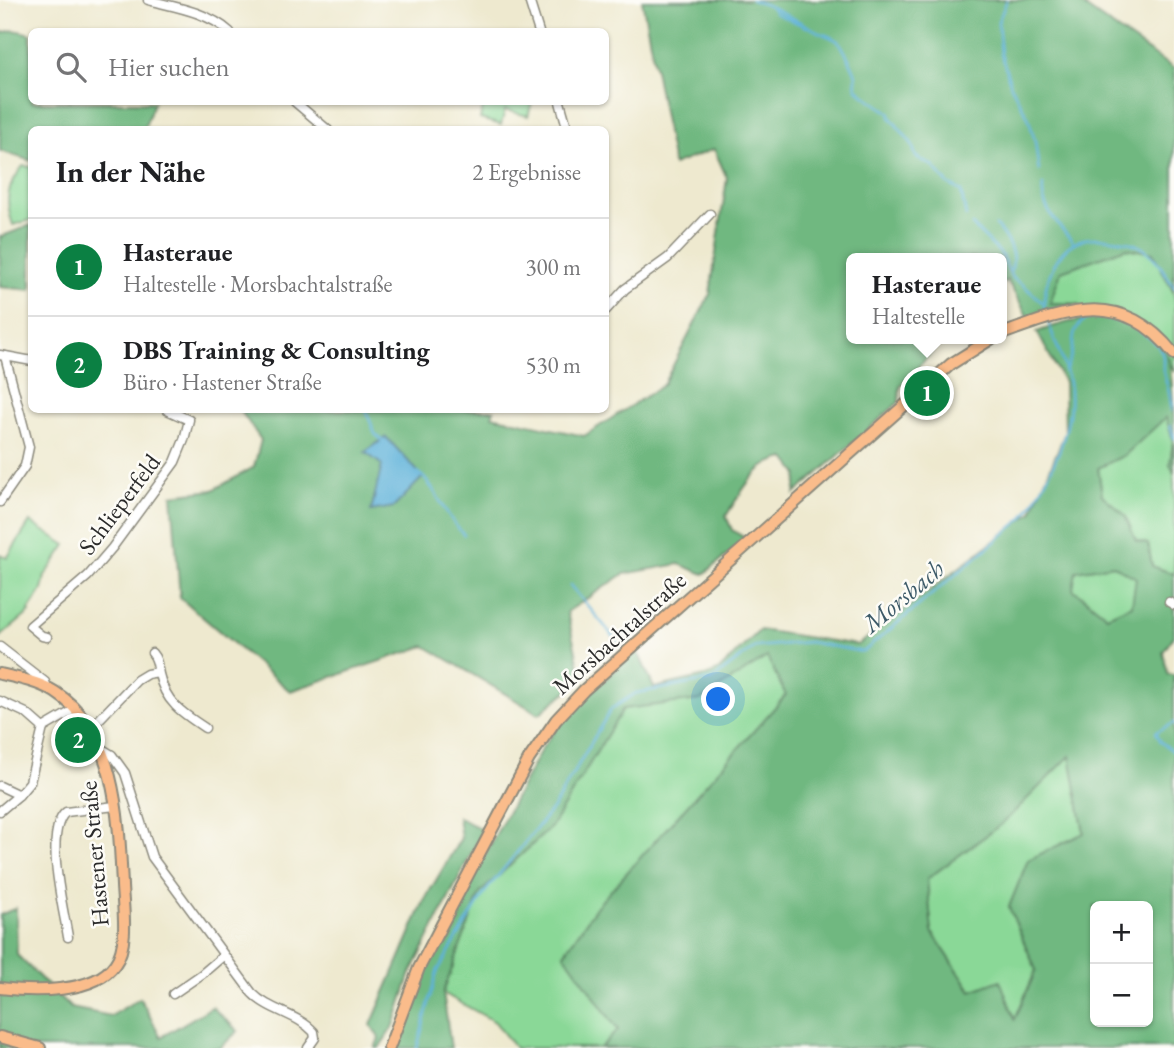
<!DOCTYPE html>
<html lang="de">
<meta charset="utf-8">
<style>
:root{--surface:#fff;--page:#f6f6f6;--text:#202124;--muted:#757577;--line:#e0e0e0;--accent:#0b8043}
body{margin:0;font-family:"EB Garamond",serif;background:var(--page);color:var(--text)}
.controls{position:absolute;right:21px;bottom:21px;display:grid;overflow:hidden;border-radius:10px;box-shadow:0 2px 5px #0004}
.controls button{width:63px;height:63px;display:grid;place-items:center;padding:0;border:0;border-bottom:2px solid var(--line);background:var(--surface);color:var(--text);font:35px sans-serif}
.you{position:absolute;left:719px;top:700px;width:24px;height:24px;margin:-18px;border:5px solid #fff;border-radius:50%;background:#1a73e8;box-shadow:0 0 0 10px #1a73e833}
.badge{display:grid;place-items:center;width:46px;height:46px;border-radius:50%;background:var(--accent);color:#fff;font-size:23px;font-weight:700}
.pin{position:absolute;translate:-50% -50%;border:4px solid #fff;box-shadow:0 2px 7px #0006}
.popup{position:absolute;left:846px;top:253px;width:161px;height:91px;box-sizing:border-box;display:grid;place-content:center;border-radius:10px;background:var(--surface);filter:drop-shadow(0 2px 5px #0005);font-size:23px;white-space:nowrap;color:var(--muted)}
.popup b{font-size:26px;color:var(--text)}
.popup::after{content:'';position:absolute;left:50%;top:100%;margin-left:-14px;border:14px solid transparent;border-top-color:var(--surface)}
.list{margin:0;padding:0;list-style:none}
h2{display:flex;justify-content:space-between;align-items:center;height:91px;margin:0;padding:0 28px;font-size:30px}
h2 small{font-size:23px;font-weight:400;color:var(--muted)}
.list li{display:grid;grid-template-columns:46px 1fr auto;gap:21px;align-items:center;box-sizing:border-box;height:98px;padding:0 28px;border-top:2px solid var(--line)}
.list b{display:block;font-size:26px;white-space:nowrap}
.list p{margin:0;font-size:23px;white-space:nowrap;color:var(--muted)}
.list em{font-size:23px;font-style:normal;color:var(--muted)}
.icon{flex:none;width:38px;height:38px;fill:none;stroke:currentColor;stroke-width:2;stroke-linecap:round;stroke-linejoin:round}
.map{position:relative;flex:none;width:1174px;height:1048px;overflow:hidden}
.search{position:absolute;background:var(--surface);box-shadow:0 2px 5px #0004;left:28px;top:28px;width:581px;height:77px;display:flex;align-items:center;gap:18px;box-sizing:border-box;padding:0 24px;border-radius:10px;color:var(--muted);font-size:26px}
.panel{position:absolute;background:var(--surface);box-shadow:0 2px 5px #0004;left:28px;top:126px;width:581px;height:287px;border-radius:10px}
.map>svg:first-child{display:block}
.green{fill:#8ad897;stroke:#5a8261;stroke-width:2}
.forest{fill:#6fb880;stroke:#4d7256;stroke-width:2;fill-rule:evenodd}
.water{fill:#5eb2da;stroke:#446e82;stroke-width:2}
.lines{fill:none;stroke-linecap:round;stroke-linejoin:round}
.stream{stroke:#5eb2da;stroke-width:2.5}
.minor-casing{stroke:#8c8a7d;stroke-width:11}
.major-casing{stroke:#8c8a7d;stroke-width:14}
.minor{stroke:#fff;stroke-width:8}
.major{stroke:#fabc8b;stroke-width:10}
.labels{text-anchor:middle;dominant-baseline:central;stroke-width:5;stroke-linejoin:round;paint-order:stroke}
.street-label{font-size:24px;fill:#2b2b2b;stroke:#fdfcf7}
.water-label{font-size:26px;font-style:italic;fill:#3d5a68;stroke:#fdfcf7}
</style>
<div class="map">
<svg width="1174" height="1048" viewBox="0 0 1174 1048">
<rect width="100%" height="100%" fill="#fdfcf7"/>
<filter id="ink" filterUnits="userSpaceOnUse"><feTurbulence type="fractalNoise" baseFrequency=".0143" numOctaves="2"/><feDisplacementMap in="SourceGraphic" scale="14" xChannelSelector="R" yChannelSelector="G"/><feConvolveMatrix kernelMatrix="1 2 1 2 8 2 1 2 1" color-interpolation-filters="sRGB"/></filter>
<filter id="wash" filterUnits="userSpaceOnUse"><feTurbulence type="fractalNoise" baseFrequency=".00686" numOctaves="4" result="noise"/><feDisplacementMap in="SourceGraphic" scale="28" xChannelSelector="R" yChannelSelector="G"/><feGaussianBlur stdDeviation="1.57" result="paint"/><feColorMatrix in="noise" values="0 0 0 0 0 0 0 0 0 0 0 0 0 0 0 0 0 1.4 0 .05"/><feComposite in="paint" operator="in"/></filter>
<g filter="url(#wash)">
<rect width="100%" height="100%" fill="#eee9cf"/>
<g class="green">
<path d="M474,102H532L528,116L505,110L501,125L480,119L484,104Z"/>
<path d="M23,166L31,167V220L13,225C4,199 7,187 23,166Z"/>
<path d="M1126,248L1153,253L1174,293V372L1167,355L1111,316L1084,318L1078,304L1050,303L1061,271Z"/>
<path d="M1166,416L1173,441L1170,465L1174,472V574L1152,566L1148,544L1136,541L1125,515L1102,495L1098,468L1125,455Z"/>
<path d="M30,522L66,545L45,576L42,590L29,610L30,612L0,637V554L7,558Z"/>
<path d="M1113,565L1137,578L1132,606L1107,616L1072,590L1076,571Z"/>
<path d="M767,656L786,695L597,906L564,953L618,1030L600,1048H515L495,1022L443,993L480,893L551,827L623,708L700,700Z"/>
<path d="M1070,755L1084,834L1028,860L1009,907L1036,970L1015,1020L972,991L932,932L927,879L1003,823Z"/>
</g>
<g class="forest">
<path d="M642,0H1075L1174,69V293L1153,253L1126,248L1061,271L1050,303L1078,304L1029,319L1007,280L1002,284V258H852V339H944L900,387L899,402L795,494L798,474L786,458C755,462 742,492 726,516L732,530L747,539L704,574L679,564L624,574L567,612L582,679L539,714L425,646L290,691L180,598L172,495L213,490L254,467L261,440L240,410H494L492,416L584,436L663,385L710,294L727,178L714,149L673,165Z"/>
<path d="M14,30L31,34L32,102H154L144,129L32,130L31,161L0,151V33Z"/>
<path d="M31,225V290L0,287V237Z"/>
<path d="M1111,316C1131,324 1157,337 1168,357C1174,379 1174,445 1174,472L1170,465L1173,441L1166,417L1125,455L1098,468L1102,495L1125,515L1136,541L1148,544L1152,566L1174,574V636L1163,652L1168,674L1174,675V1048H600L618,1030L564,954L597,906L786,695L767,657L700,700L623,709L551,827L480,893L443,993L451,1048H396L404,1028L418,980L542,748L566,716L637,650L654,688L705,676L718,671L760,630L858,645L1032,512L1065,433L1064,382L1037,332C1062,322 1084,318 1111,316ZM1113,565L1136,578L1132,605L1107,616L1073,589L1076,571ZM1070,756L1084,833L1028,860L1009,907L1036,970L1015,1019L1000,980L971,991L932,932L927,879L1003,823ZM1095,906H1148V1022H1095Z"/>
<path d="M458,817L483,830L411,973L394,1025L379,1048H375L379,1038L371,1025L425,899L461,838Z"/>
<path d="M16,908L17,955L71,1008L111,1016L140,998L161,1037L212,1007L238,1031L220,1048H0V915Z"/>
</g>
<path class="water" d="M386,437L423,477L394,507L371,511L382,465L365,452Z"/>
<g class="lines">
<g class="stream">
<path d="M752,0C759,3 766,4 773,8C786,14 801,23 815,30C823,35 832,36 839,42C843,47 855,70 856,76C857,82 854,81 856,87C859,92 884,109 890,113V117L912,144L916,157L933,166L948,184L961,191L966,216"/>
<path d="M1007,0L998,22L1001,54L1011,86L1028,117L1035,141L1039,171"/>
<path d="M772,8L775,13L807,27"/>
<path d="M1043,185C1039,207 1061,227 1074,243"/>
<path d="M972,225L1001,254L1012,278L1023,285L1042,302"/>
<path d="M996,226C1006,238 1019,256 1010,272"/>
<path d="M1046,315C1039,292 1054,251 1078,241C1092,235 1127,239 1141,247C1156,256 1165,273 1174,288"/>
<path d="M1065,372C1067,365 1071,358 1072,351C1074,342 1072,333 1079,325C1095,303 1154,332 1162,353C1164,358 1163,364 1163,369C1166,385 1172,395 1171,411"/>
<path d="M366,410L375,434L384,442"/>
<path d="M1170,426L1174,438"/>
<path d="M418,472C438,489 445,517 464,535"/>
<path d="M570,585L624,649"/>
<path d="M1174,723L1156,732L1161,742L1174,752"/>
<path d="M417,1048L437,972L485,892L553,808L611,709L636,693L712,680L755,647L809,642L863,652L1023,518C1047,484 1077,426 1069,383C1065,362 1054,341 1048,321"/>
</g>
</g>
</g>
<g filter="url(#ink)">
<g class="lines">
<g class="minor-casing">
<g id="minor">
<path d="M148,0C175,7 208,12 230,32"/>
<path d="M529,0L539,32"/>
<path d="M295,102L328,130"/>
<path d="M560,102L568,130"/>
<path d="M606,310L625,289L668,258L710,214"/>
<path d="M0,355L32,361"/>
<path d="M0,502L25,466L29,447L5,356"/>
<path d="M1169,602L1174,605"/>
<path d="M47,637L42,636L30,626L88,576L112,548L175,462L184,440L189,420L167,410"/>
<path d="M0,647L45,682L47,687"/>
<path d="M152,653C158,660 157,665 159,674C165,702 182,713 205,728"/>
<path d="M0,701L26,713L43,728"/>
<path d="M90,729L137,680L147,674L158,672"/>
<path d="M102,749L112,755L125,773L152,857L252,993C269,1011 298,1014 314,1032L315,1038L308,1048"/>
<path d="M0,786L19,795"/>
<path d="M0,811L19,795L30,782L43,728L74,710"/>
<path d="M68,937C64,910 43,831 66,812L115,806"/>
<path d="M173,994L202,974L223,956"/>
</g>
</g>
<g class="major-casing">
<g id="major">
<path d="M1002,334C1070,309 1122,289 1174,354"/>
<path d="M0,674C19,678 39,682 55,692C117,732 119,820 122,886C123,909 129,945 115,964C95,994 32,992 0,988"/>
<path d="M0,1037L40,1048"/>
<path d="M389,1048L419,968L529,759L556,720L584,690L951,364L991,339"/>
</g>
</g>
<use href="#minor" class="minor"/>
<use href="#major" class="major"/>
</g>
</g>
<g class="labels">
<g class="street-label">
<text transform="translate(119 504) rotate(-53)">Schlieperfeld</text>
<text transform="translate(619 633) rotate(-42)">Morsbachtalstraße</text>
<text transform="translate(94 854) rotate(-95)">Hastener Straße</text>
</g>
<g class="water-label">
<text transform="translate(903 596) rotate(-40)">Morsbach</text>
</g>
</g>
</svg>
<div class="controls">
<button>+</button>
<button>−</button>
</div>
<div class="you"></div>
<div class="pin badge" style="left:927px;top:393px">1</div>
<div class="popup"><b>Hasteraue</b>Haltestelle</div>
<div class="pin badge" style="left:78px;top:740px">2</div>
<div class="search"><svg class="icon" aria-label="search" viewBox="0 0 24 24"><circle cx="10" cy="10" r="6"/><path d="M15 15l6 6"/></svg>Hier suchen</div>
<section class="panel">
<h2>In der Nähe<small>2 Ergebnisse</small></h2>
<ul class="list">
<li><span class="badge">1</span><div><b>Hasteraue</b><p>Haltestelle · Morsbachtalstraße</p></div><em>300 m</em></li>
<li><span class="badge">2</span><div><b>DBS Training &amp; Consulting</b><p>Büro · Hastener Straße</p></div><em>530 m</em></li>
</ul>
</section>
</div>
